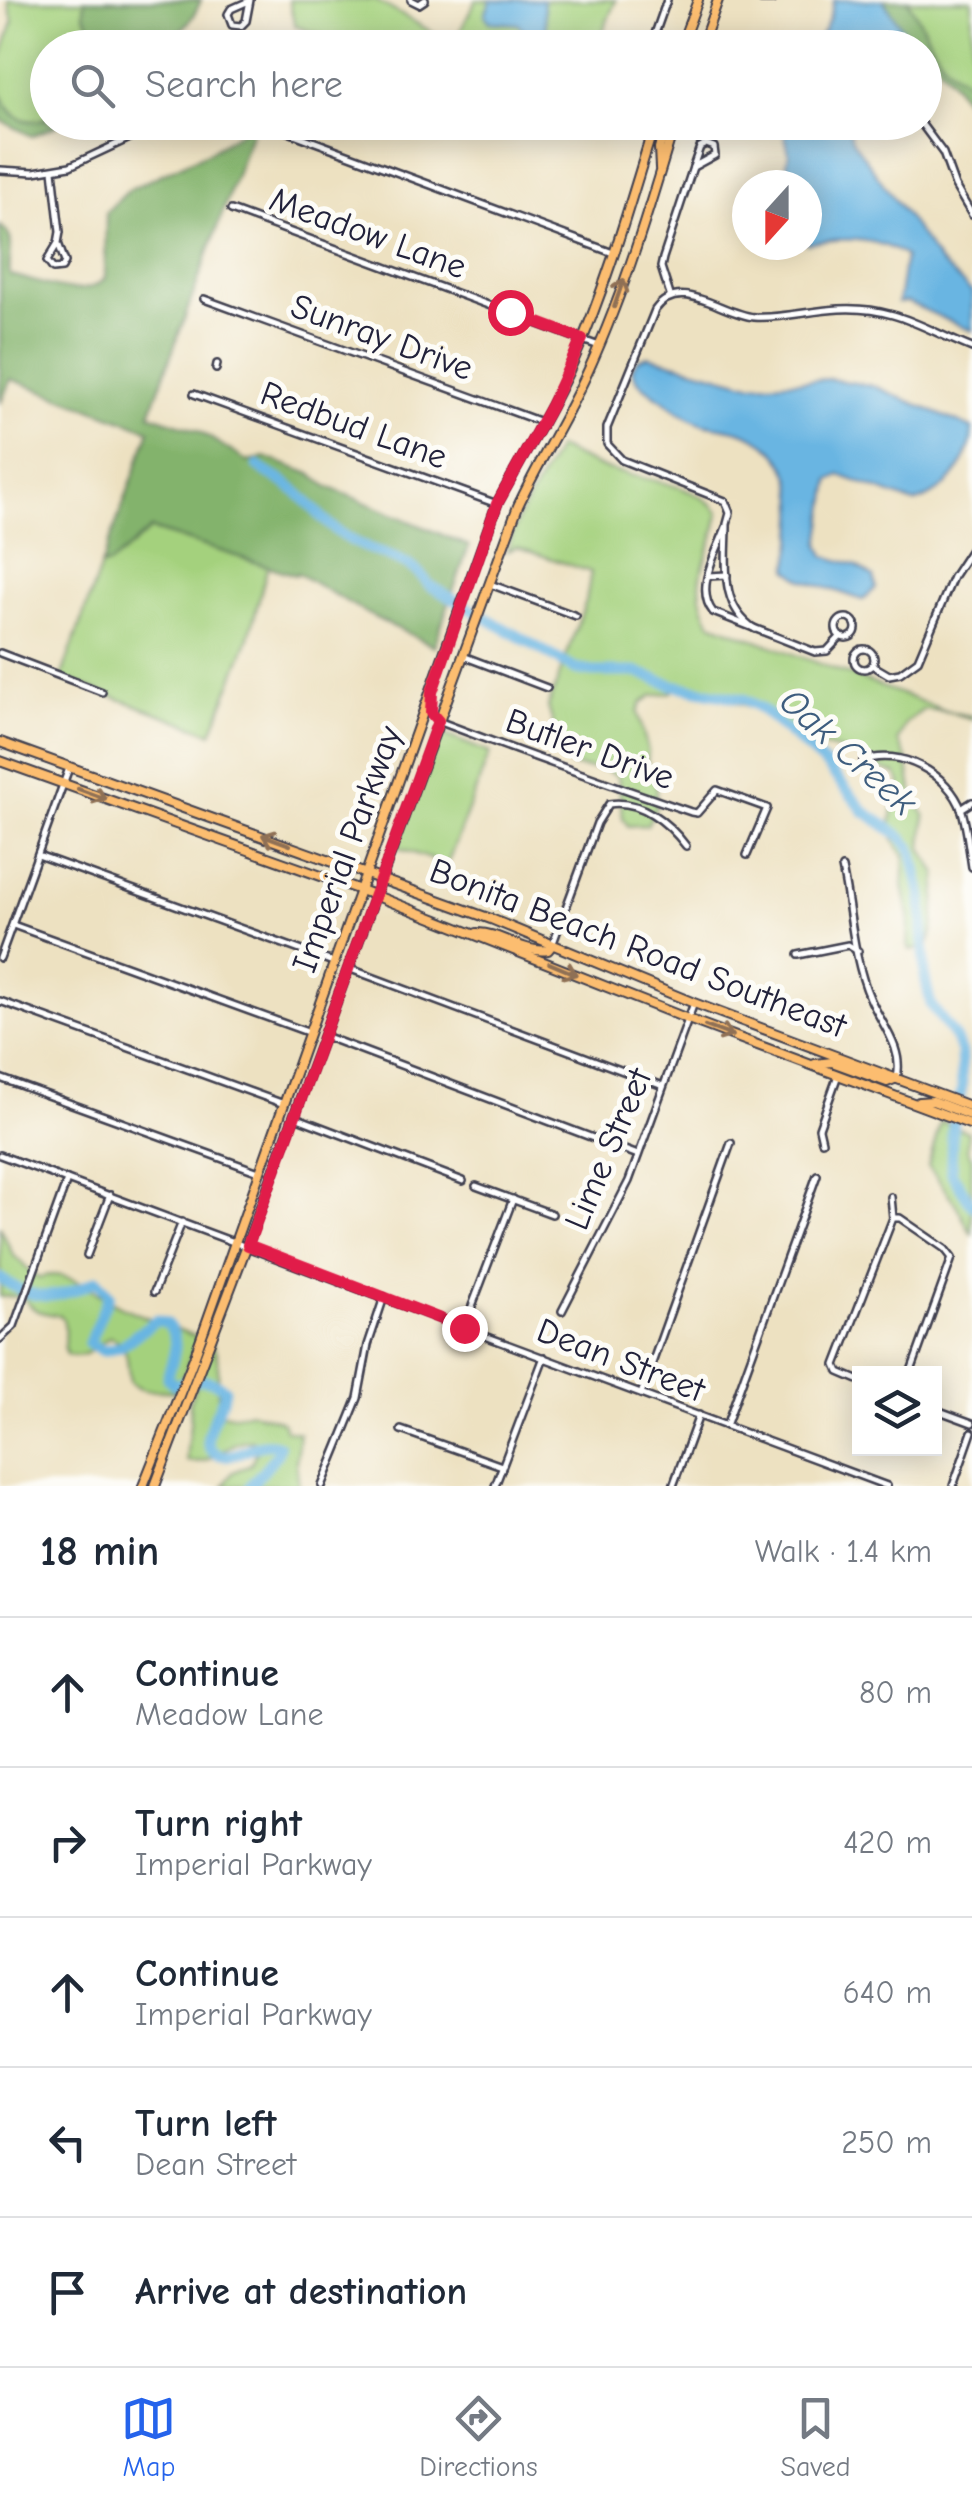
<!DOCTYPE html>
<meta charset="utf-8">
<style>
:root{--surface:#fff;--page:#f2f2f3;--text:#1f2937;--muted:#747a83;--line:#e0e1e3;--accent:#2563eb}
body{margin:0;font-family:"Comic Neue",sans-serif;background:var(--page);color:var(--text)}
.controls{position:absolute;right:30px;bottom:30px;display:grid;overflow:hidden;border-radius:0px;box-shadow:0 5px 25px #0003}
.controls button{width:90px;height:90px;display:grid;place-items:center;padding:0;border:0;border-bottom:2px solid var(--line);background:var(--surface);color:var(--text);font:50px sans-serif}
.compass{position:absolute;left:732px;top:170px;width:90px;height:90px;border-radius:50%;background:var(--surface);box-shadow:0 5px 25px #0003;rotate:201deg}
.stop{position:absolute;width:30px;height:30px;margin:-22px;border:8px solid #e11d48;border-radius:50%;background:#fff}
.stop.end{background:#e11d48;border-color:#fff;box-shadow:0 2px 10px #0008}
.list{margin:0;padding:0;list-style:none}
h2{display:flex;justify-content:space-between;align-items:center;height:130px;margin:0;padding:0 40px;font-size:42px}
h2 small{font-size:32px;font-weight:400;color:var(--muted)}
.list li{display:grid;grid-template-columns:65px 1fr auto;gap:30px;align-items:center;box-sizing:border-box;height:150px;padding:0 40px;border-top:2px solid var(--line)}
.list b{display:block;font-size:38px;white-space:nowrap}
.list p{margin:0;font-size:32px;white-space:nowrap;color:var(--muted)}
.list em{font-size:32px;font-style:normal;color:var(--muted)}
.icon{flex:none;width:55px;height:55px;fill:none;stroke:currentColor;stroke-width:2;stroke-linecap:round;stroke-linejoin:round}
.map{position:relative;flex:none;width:972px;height:1486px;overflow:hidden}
.search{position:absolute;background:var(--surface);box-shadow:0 5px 25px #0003;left:30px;right:30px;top:30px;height:110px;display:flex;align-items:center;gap:25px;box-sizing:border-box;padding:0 35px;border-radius:55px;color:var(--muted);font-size:38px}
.sheet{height:880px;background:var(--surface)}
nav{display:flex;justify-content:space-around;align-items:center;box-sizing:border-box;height:140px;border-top:2px solid var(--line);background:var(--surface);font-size:28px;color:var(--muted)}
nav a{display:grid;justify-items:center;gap:5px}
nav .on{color:var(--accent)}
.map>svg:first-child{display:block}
.green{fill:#a4d17d;stroke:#637a5c;stroke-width:2.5}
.forest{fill:#83b36c;stroke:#526a54;stroke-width:2.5}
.water{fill:#69b5e2;stroke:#466c8e;stroke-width:2.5}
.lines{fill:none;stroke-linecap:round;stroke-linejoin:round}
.river{stroke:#69b5e2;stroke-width:11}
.street-casing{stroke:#403f4f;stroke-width:10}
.primary-casing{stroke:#403f4f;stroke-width:12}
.street{stroke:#fff;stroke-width:5}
.primary{stroke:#fcbd6f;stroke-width:8}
.oneway{stroke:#8f7055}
.route{stroke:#e11d48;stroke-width:12}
.labels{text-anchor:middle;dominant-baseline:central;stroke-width:10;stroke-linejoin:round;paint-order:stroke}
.street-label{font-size:35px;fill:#22223b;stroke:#fdfcf7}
.water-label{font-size:38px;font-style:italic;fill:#3e5d7e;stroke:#fdfcf7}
</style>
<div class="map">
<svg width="972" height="1486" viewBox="0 0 972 1486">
<rect width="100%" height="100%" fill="#fdfcf7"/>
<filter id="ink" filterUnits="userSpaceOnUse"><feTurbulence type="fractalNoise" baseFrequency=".01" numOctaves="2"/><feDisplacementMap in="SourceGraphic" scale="20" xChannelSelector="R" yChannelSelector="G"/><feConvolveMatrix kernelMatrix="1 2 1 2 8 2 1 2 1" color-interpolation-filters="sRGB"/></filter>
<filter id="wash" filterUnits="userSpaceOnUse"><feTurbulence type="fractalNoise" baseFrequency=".0048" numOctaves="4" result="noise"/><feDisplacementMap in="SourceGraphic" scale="40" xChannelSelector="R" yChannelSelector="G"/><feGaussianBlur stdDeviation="2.25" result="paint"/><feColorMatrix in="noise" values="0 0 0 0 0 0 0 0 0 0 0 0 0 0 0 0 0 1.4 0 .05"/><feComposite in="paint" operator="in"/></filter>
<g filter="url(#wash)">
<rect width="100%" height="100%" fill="#ede1c1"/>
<g class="green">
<path d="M8,0H85L84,8L96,36L92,47L48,48L47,118C33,123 23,121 10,113L0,92V61L13,22Z"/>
<path d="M289,0H375L434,33L456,39L476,0H491L485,15L498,23L518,24L527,34L547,37L543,0H616L596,48L356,47L295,26Z"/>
<path d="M907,0H972V83C935,69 928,28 907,0Z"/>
<path d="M557,448C574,455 591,464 609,470C644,480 695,483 719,512C713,558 685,576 711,623L949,712L972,716V720L950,712L924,709L906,723L898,741L907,759L912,790L925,816L922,848L937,874L934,925L929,944L921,949L910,950L908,946L909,916L903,886L905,855C883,837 892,806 901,783L896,774L867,764L859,755L792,739L754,708L689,687H679L670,693L651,696L642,703L638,712L648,751L647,761L657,788L656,808L647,825L628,826L623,818L618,777C594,762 592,773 570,765L560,747L548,707L586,601L591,572L517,547L507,551L518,519Z"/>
<path d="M150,529L268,565L249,637L212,733L61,678L101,566L110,564Z"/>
<path d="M438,732L490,753L447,865L396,847Z"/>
<path d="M941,1121L968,1132L967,1149L972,1158V1235L955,1203L928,1166Z"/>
<path d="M0,1226L13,1255L38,1278C69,1265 98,1297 124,1308C148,1318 173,1328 198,1337L177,1393C158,1387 146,1397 130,1382C126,1362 131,1345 110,1337C94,1347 86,1360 67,1355C60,1342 69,1328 61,1316C38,1311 38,1316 22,1296L0,1297Z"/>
<path d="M212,1344C225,1365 212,1391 222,1413L233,1415L252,1412L282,1421L286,1430L299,1433L296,1463L299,1486H223L233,1472L251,1464L258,1446L252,1440C225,1439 214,1468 187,1461C185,1441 194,1421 189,1403Z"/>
</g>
<g class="forest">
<path d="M85,0H201C182,51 139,48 92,47L96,36L84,14Z"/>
<path d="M883,0H907C928,28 935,69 972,83V110L947,75L925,52L924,48L909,45L908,39Z"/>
<path d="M0,92C9,114 22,127 47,118L48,122L62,123L32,136L0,120Z"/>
<path d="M251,125L252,131L150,414L199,431L248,462L265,457L311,474L328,487L469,546L434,646L373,617L297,573L295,575L151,529L110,564L101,566L150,430L11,379L0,404V226C19,238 7,255 10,275C38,280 82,303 105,278L106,212L130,189L211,151Z"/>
</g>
<g class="water">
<path d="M491,0H543L547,37L527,34L518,24L490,22L485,15Z"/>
<path d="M834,0H883L909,39V47H808C825,37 830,19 834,0Z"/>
<path d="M782,123H847L852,140L940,263L972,292V331L907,302L898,303L905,256C877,237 840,237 807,244V185H783L789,153Z"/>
<path d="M648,356L751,384L830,379L874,386L972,428C972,461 947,493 914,503L840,475L830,480L820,544L825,556L855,565L874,577L876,588L863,600L803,580L788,569C799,515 806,454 742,432C730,428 716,427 704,424C687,419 672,406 657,396C647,389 635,382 632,369L637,360Z"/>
</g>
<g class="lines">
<g class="river">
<path d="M258,466C270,475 286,482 297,492C324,517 327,530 363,546C389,558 412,560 429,585L575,669L593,672H636L673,685L744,699L759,707L827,766L864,811L899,835L912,849L922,897L925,978L931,1005L956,1039L961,1053L962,1087L952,1132L951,1172L972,1205"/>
<path d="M0,1278C37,1304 59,1299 97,1280L109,1295L89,1343L103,1351L121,1346L156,1320L166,1323C182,1340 173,1358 167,1378L175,1385C193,1379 209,1376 225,1389C225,1405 192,1443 217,1454C237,1462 257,1436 279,1446L277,1454L250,1486"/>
</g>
</g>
</g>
<g filter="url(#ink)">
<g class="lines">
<g class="street-casing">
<g id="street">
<path d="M411,0L419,4L425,0"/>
<path d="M761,0H772"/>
<path d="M249,1L231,9L228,14L232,25L241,26L246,21L250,0"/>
<path d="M237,48L245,44L254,48"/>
<path d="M650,48L667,0"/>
<path d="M455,122L478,128L505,122"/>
<path d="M920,122L943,153L955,186L972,215"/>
<path d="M267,124L613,253"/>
<path d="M706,144L714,147L715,155L693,167L700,147Z"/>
<path d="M0,170L34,172L70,166L164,122"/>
<path d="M53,170L60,232L58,243L47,261L53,269L62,268L65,262L58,243"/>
<path d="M231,210L599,346"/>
<path d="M670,295L661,267L663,258L693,167"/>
<path d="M204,299L541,422"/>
<path d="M216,369L217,364"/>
<path d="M194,394L497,504"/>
<path d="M726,527C717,552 694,588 713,612L815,652L827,651L841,636"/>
<path d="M708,576L727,575"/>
<path d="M490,584L576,616"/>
<circle cx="846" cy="628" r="10"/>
<path d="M755,629C718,605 727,563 727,524L730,513L725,501L622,460L607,444V428L655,310C680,275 721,314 754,317C782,319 812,310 839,309C895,306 924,329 972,348"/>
<circle cx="864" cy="659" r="10"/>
<path d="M0,653L102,692"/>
<path d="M463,656L547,688"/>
<path d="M872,665L889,675L900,673L918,660L953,577L972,548"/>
<path d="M438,721C522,753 606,783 691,812L697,813L717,790L767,808L747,855"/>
<path d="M863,761C899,747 949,773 962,811C967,828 969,848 972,867"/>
<path d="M961,809L972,802"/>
<path d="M38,855L333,962"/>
<path d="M842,868C851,910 853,959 870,998C881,1024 904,1048 897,1078"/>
<path d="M13,925L310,1033"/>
<path d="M553,943L597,823L609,804C640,799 668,822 686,846"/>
<path d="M798,955L848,945L858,951"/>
<path d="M0,958L69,768"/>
<path d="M348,968L663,1086"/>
<path d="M0,1001L284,1104"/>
<path d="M324,1036L638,1155"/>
<path d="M0,1078L259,1172"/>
<path d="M295,1117L463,1181"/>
<path d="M822,1141L819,1128L838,1075"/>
<path d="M0,1155L887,1486"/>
<path d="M476,1186L552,1214"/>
<path d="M891,1197L893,1218"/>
<path d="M87,1255L110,1195"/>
<path d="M154,1292L182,1222"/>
<path d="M562,1311L629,1181L694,1003"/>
<path d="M464,1327L513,1199"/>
<path d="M0,1339L14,1326L67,1180"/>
<path d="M860,1381L839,1372L836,1365L893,1218H900L945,1249L952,1258L910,1374"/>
<path d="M641,1394L731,1143"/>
<path d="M934,1409L972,1423"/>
<path d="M726,1426L817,1175"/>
<path d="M401,1430L502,1466"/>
<path d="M322,1486L358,1398L368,1345L384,1297"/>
<path d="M495,1486L544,1357"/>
<path d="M673,1486L699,1415"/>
<path d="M953,1486L972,1432"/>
</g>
</g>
<g class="primary-casing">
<g id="primary">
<path d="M680,48L698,0"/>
<path d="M701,48L718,0"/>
<path d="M660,168L659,148L667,122"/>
<path d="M0,742L491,919L694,1003L972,1107"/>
<path d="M0,761L374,895L688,1019L972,1125"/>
<path d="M477,933C502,933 524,954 548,950L552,945"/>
<path d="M815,1064L832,1062L887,1082L897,1078"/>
<path d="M919,1102L933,1101L972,1116"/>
<path d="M143,1486L194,1358L497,504C522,457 551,411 573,362C607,285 630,203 655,122"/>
<path d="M155,1486L247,1245L518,506C540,459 568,416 589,369C625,290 650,206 675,122"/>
</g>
</g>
<use href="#street" class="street"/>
<use href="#primary" class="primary"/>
</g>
<defs><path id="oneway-shaft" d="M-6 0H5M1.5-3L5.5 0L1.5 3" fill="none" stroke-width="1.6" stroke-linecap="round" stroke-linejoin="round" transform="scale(2.5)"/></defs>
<g class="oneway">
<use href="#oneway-shaft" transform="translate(619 293) rotate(-71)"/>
<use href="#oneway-shaft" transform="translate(92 794) rotate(20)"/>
<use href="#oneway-shaft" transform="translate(276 840) rotate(-160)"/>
<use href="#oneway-shaft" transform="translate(563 969) rotate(23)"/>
<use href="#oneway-shaft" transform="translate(719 1031) rotate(20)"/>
</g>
</g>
<g class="lines" filter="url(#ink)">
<path class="route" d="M464,1328L248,1245L438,721L431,713L432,692L497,504L551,406L582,339L510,312"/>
</g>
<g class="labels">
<g class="street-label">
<text transform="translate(368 233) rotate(20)">Meadow Lane</text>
<text transform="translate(382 337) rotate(20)">Sunray Drive</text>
<text transform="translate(354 425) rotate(20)">Redbud Lane</text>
<text transform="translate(590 749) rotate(20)">Butler Drive</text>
<text transform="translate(347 849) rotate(-70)">Imperial Parkway</text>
<text transform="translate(638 948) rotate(21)">Bonita Beach Road Southeast</text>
<text transform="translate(608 1149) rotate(-67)">Lime Street</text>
<text transform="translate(621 1360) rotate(21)">Dean Street</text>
</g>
<g class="water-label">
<text transform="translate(848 752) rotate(42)">Oak Creek</text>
</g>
</g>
</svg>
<div class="controls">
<button><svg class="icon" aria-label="layers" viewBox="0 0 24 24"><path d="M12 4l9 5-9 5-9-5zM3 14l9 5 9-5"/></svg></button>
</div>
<svg class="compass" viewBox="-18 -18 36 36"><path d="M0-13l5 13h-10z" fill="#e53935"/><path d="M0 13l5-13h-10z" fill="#747a83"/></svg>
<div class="stop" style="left:510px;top:312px"></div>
<div class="stop end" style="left:464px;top:1328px"></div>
<div class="search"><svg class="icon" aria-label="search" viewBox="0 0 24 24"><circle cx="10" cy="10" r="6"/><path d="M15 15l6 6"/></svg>Search here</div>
</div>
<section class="sheet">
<h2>18 min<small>Walk · 1.4 km</small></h2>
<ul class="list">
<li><svg class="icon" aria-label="ahead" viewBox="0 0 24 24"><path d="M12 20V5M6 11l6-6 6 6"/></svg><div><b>Continue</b><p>Meadow Lane</p></div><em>80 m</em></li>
<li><svg class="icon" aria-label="right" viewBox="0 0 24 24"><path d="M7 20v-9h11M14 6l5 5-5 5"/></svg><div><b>Turn right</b><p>Imperial Parkway</p></div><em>420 m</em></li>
<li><svg class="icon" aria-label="ahead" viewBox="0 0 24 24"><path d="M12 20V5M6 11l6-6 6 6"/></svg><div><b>Continue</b><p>Imperial Parkway</p></div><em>640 m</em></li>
<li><svg class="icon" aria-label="left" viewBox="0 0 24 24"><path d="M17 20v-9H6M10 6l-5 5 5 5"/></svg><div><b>Turn left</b><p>Dean Street</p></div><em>250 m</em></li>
<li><svg class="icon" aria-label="arrive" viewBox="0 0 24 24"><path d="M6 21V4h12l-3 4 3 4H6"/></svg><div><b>Arrive at destination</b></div></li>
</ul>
</section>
<nav>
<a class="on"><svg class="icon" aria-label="map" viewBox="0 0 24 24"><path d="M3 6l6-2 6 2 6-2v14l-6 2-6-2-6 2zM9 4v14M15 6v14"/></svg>Map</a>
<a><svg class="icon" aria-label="directions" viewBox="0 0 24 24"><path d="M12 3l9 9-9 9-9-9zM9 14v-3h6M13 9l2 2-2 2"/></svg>Directions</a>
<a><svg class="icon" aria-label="saved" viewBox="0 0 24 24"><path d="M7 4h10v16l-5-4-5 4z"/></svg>Saved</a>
</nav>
